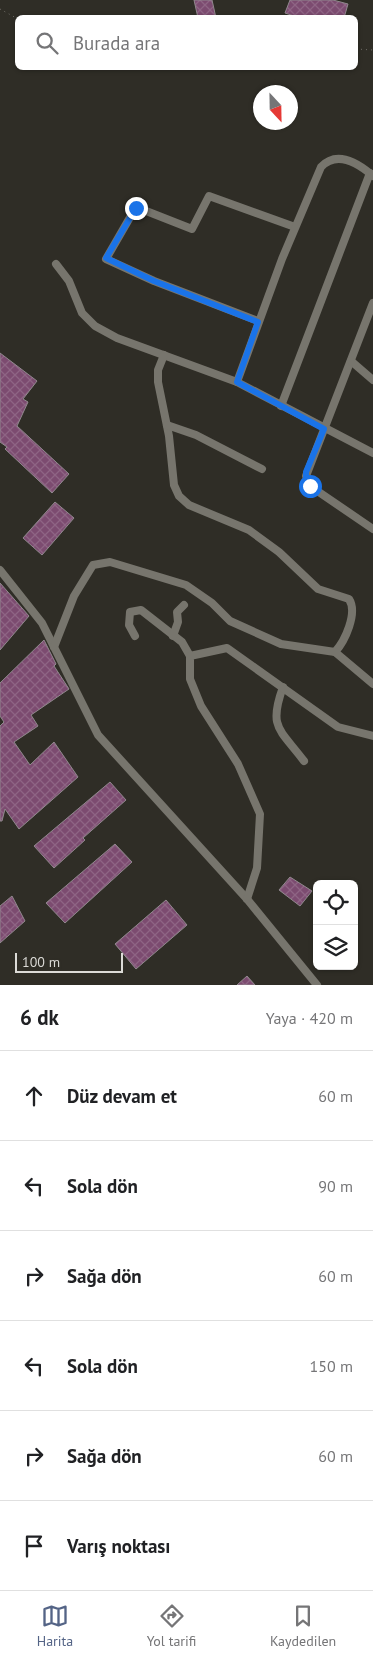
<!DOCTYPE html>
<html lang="tr">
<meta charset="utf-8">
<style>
:root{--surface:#fff;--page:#f2f2f2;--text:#202124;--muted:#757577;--line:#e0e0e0;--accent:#546486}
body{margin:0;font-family:"PT Sans",sans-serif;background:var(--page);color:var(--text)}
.controls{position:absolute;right:15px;bottom:15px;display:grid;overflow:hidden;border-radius:8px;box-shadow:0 1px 4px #0004}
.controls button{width:45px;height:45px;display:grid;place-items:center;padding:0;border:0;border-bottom:1px solid var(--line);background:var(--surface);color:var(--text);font:25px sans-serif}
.compass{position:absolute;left:253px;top:85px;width:45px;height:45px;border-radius:50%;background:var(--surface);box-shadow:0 1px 4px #0004;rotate:158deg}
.scale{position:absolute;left:15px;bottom:12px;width:108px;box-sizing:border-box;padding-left:5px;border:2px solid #dcdbd7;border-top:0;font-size:14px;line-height:18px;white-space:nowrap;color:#dcdbd7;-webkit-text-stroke:4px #2f2d26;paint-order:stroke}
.stop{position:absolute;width:15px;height:15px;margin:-11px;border:4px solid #1a73e8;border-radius:50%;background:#fff}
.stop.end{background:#1a73e8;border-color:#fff;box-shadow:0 1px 5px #0008}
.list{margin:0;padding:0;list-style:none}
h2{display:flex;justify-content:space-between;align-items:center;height:65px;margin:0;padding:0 20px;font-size:21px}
h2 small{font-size:16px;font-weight:400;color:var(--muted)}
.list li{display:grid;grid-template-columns:32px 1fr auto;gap:15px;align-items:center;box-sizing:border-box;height:90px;padding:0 20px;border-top:1px solid var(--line)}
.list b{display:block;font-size:19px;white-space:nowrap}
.list em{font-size:16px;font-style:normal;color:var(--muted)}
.icon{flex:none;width:28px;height:28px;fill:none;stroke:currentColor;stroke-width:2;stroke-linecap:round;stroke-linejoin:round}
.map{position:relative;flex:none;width:373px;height:985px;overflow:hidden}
.search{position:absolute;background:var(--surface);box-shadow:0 1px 4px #0004;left:15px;right:15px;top:15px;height:55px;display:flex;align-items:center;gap:12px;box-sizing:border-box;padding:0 18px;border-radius:8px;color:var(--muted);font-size:19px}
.sheet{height:605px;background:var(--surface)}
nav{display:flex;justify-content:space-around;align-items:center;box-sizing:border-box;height:70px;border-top:1px solid var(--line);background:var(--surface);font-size:14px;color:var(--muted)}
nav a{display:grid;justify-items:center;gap:2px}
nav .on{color:var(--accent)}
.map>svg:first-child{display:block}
.building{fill:url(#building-cross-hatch);stroke:#90888d}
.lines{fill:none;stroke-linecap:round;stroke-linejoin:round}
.path{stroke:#716f69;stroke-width:1;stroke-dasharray:1 4;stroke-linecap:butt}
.minor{stroke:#77756d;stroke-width:8}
.route{stroke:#1a73e8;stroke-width:6}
</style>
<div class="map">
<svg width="373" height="985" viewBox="0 0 373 985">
<defs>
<pattern id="building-cross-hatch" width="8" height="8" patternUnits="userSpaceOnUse" patternTransform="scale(1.25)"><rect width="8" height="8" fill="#7c4b70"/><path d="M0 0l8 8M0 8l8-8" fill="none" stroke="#8e6484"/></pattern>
</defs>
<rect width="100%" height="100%" fill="#2f2d26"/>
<g class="building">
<path d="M194,0H212L216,18H198Z"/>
<path d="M290,0H333L348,4L344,18H300L285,13Z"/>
<path d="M0,353L37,381L23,399L28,402L17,426L69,474L52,493L5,449L7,447L0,442Z"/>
<path d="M55,502L74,518L42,555L23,538Z"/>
<path d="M0,583L29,616L0,650Z"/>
<path d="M44,640L56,664L54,666L69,689L31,715L38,726L14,742L30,765L54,742L78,777L19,829L5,809L2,821H0V726L4,722L0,716V683Z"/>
<path d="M110,782L126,800L83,838L85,840L54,868L34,846Z"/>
<path d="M115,844L132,862L65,923L46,903Z"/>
<path d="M290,877L312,891L300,906L279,890Z"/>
<path d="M12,896L25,921L0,943V906Z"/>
<path d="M166,900L187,925L136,969L115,944Z"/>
<path d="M247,976L255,985H237Z"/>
</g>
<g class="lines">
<g class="path">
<path d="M0,9L18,19"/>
<path d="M356,49L373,50"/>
</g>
<g class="minor">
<path d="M56,264L69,281L82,313L95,326L117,338L237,382L373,453"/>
<path d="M373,303L306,476L310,486L373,529"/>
<path d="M258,321L154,281L106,259L136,207L192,229L209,196L295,227"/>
<path d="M164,355L158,370V382L169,436L174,485L179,496L189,505L249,530L279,552L318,589L349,599C358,613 345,641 335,652"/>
<path d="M351,361L373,380"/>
<path d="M237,382L282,259L321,167C337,150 358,163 373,176"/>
<path d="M281,406L370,173"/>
<path d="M167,425L196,435L262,469"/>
<path d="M0,570L42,623L98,735L247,899L317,985"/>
<path d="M135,636L129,625L130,612L141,610L182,642L190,656"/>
<path d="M173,636L178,622L177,612L184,605"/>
<path d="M54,647L74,596L93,565L110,562L186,585L212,603L230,621L281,644L335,652L373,684"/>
<path d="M283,687C268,728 280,729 304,761"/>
<path d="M247,899L257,868L260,814L238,764L201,706L190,679V656L227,648L338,727L373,736"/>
</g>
</g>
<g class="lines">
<path class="route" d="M136,208L106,258L154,281L258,322L237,382L324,429L306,472V480L310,486"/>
</g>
</svg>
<div class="controls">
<button><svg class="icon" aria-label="locate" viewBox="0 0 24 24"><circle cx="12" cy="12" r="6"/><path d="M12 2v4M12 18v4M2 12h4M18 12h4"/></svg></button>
<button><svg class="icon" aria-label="layers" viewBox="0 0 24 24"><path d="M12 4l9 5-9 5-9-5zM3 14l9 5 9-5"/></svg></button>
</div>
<svg class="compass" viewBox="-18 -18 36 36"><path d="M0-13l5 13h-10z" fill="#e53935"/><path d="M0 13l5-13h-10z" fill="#757577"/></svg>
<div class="scale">100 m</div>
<div class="stop" style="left:310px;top:486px"></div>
<div class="stop end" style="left:136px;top:208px"></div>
<div class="search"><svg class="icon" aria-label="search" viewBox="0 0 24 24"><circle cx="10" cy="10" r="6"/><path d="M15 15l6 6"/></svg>Burada ara</div>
</div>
<section class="sheet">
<h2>6 dk<small>Yaya · 420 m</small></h2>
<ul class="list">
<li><svg class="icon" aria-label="ahead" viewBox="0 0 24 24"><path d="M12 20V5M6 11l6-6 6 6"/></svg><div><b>Düz devam et</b></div><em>60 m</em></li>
<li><svg class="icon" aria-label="left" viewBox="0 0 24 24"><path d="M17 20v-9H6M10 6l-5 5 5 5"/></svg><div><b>Sola dön</b></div><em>90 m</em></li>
<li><svg class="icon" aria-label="right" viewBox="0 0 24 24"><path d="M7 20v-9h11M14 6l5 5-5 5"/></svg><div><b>Sağa dön</b></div><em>60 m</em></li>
<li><svg class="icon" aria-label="left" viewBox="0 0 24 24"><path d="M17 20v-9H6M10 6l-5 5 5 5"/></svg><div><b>Sola dön</b></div><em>150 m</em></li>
<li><svg class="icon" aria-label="right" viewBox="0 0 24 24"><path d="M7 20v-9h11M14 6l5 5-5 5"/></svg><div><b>Sağa dön</b></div><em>60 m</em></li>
<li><svg class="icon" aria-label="arrive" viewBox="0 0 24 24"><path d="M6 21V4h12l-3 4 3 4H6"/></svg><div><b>Varış noktası</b></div></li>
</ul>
</section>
<nav>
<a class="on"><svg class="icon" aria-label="map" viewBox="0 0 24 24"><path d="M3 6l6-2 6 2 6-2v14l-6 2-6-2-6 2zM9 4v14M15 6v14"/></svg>Harita</a>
<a><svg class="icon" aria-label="directions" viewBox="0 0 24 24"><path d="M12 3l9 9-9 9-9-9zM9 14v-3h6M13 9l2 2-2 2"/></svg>Yol tarifi</a>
<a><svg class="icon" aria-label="saved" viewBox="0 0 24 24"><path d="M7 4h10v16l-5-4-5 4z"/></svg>Kaydedilen</a>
</nav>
